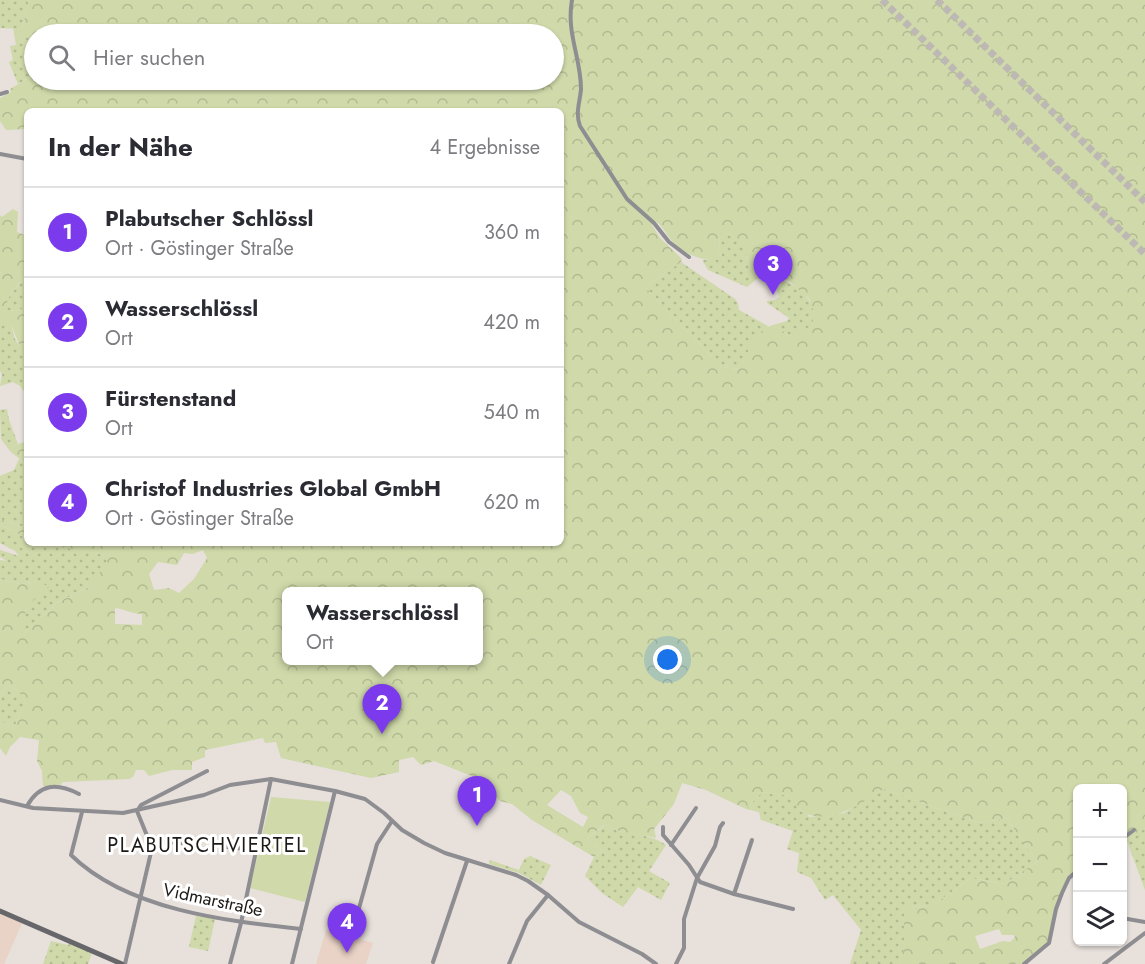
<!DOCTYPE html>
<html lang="de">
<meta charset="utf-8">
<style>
:root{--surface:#fff;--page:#f2f2f3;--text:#2b2b33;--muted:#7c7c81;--line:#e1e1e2;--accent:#7c3aed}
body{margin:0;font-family:Jost,sans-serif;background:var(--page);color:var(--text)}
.controls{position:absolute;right:18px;bottom:18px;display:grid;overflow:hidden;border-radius:9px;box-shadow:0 2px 4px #0004}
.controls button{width:54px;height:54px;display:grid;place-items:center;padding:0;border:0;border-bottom:2px solid var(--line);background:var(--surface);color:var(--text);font:30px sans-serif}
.you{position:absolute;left:668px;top:660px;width:21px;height:21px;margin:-15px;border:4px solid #fff;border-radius:50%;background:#1a73e8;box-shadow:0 0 0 9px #1a73e833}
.badge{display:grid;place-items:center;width:39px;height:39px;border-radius:50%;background:var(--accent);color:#fff;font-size:20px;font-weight:700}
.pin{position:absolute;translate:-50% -50px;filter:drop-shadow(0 2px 3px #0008)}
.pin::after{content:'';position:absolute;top:32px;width:21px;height:18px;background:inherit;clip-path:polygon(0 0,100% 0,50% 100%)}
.popup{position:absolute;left:282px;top:587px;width:201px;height:78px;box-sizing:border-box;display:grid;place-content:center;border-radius:9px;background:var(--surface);filter:drop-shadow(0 2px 4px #0005);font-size:20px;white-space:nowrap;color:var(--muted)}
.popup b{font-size:22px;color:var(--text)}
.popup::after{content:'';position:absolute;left:50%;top:100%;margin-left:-12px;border:12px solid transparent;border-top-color:var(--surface)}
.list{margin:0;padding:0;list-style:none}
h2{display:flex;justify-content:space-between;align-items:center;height:78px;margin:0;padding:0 24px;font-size:26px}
h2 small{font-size:20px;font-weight:400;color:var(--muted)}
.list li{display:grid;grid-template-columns:39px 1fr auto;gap:18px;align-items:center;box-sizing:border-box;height:90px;padding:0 24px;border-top:2px solid var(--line)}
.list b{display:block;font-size:22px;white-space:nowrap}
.list p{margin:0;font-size:20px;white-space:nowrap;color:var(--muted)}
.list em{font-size:20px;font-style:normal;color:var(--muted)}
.icon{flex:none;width:33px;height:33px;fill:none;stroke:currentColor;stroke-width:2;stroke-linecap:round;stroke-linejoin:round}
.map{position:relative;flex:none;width:1145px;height:964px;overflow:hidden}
.search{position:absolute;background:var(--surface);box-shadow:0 2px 4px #0004;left:24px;top:24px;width:540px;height:66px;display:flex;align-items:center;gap:15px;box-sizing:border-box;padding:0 21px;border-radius:33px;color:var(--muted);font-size:22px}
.panel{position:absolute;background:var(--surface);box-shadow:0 2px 4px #0004;left:24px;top:108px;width:540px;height:438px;border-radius:9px}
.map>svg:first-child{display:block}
.industrial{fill:#e9d2c6}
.grass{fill:url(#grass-dots)}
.forest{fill:url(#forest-crowns);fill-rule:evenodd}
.garden{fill:#cfd9a9}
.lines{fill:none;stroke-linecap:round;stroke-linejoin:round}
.highway-tunnel{stroke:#beb8b4;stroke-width:7;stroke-dasharray:7 3.5;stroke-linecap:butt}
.street{stroke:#8e8d91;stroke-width:4}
.secondary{stroke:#67666a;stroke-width:5}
.labels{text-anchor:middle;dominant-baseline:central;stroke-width:6;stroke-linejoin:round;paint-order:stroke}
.street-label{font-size:18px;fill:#1c1a18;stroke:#fff}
.neighbourhood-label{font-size:20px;letter-spacing:1.5px;fill:#1c1a18;stroke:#fff}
</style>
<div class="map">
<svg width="1145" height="964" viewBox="0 0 1145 964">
<defs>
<pattern id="grass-dots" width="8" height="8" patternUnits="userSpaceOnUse" patternTransform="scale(1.5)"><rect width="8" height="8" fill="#cfd9a9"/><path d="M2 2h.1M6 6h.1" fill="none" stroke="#b1ba91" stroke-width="1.8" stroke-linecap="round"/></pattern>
<pattern id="forest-crowns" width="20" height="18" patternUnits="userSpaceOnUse" patternTransform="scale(1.5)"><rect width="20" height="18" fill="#cfd9a9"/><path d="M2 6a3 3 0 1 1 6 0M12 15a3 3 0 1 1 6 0" fill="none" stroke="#b1ba91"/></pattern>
</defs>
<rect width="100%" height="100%" fill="#e7e0db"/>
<g class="industrial">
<path d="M0,911L23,921L4,964H0Z"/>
<path d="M326,930L373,943L366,964H316Z"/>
</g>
<g class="grass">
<path d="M0,0H29L22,29L0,28Z"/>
<path d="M60,28L72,34H34V75L18,84L9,62L13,60L10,46L16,45L29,34Z"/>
<path d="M730,233L745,249L749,266L757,276C777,271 812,292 814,313C814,317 813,323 812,327L790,336L773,325L787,321L789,318L767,303V301L775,300L779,297L777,290L781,285L779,282L758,278L747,287L708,270L702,260L724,258L717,251L720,248L719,234Z"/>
<path d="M681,262L735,299L738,303L739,310L768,326L751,346L740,369L722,367L645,287Z"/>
<path d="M27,275V308L9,311L5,308L6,302L12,292Z"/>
<path d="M2,319L11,324L15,339L20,347H27V405L24,404L25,393L20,386L13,382L0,386L2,374L0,371V322Z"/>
<path d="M7,409L9,420L18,444L13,446L10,451L1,439L0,410Z"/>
<path d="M19,459L27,465V528L0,519V476L14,470Z"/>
<path d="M0,525L27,538V543H40L111,556L91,586L56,603L21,636L26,607L38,581L20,584L0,579V560L7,561L0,557V550L19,556L15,551L0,543Z"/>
<path d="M10,686L22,694L25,702L13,730L0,720V697L2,696L3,690Z"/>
<path d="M884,789L979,823L1007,818L1037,862L1004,884L971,878L932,906L905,907L904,949L899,964H850L861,930L833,895L825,900L811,878L797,872L799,853L787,849L793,831L761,820L759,812L746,809L762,792L797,797L809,817L844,813Z"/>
<path d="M605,825C617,835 646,831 666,845L649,871L670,883L661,900L638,887L623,907L602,893L585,876L594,857L602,850L587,839Z"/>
<path d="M1145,828V890L1127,841Z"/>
<path d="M530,856L551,865L541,885L519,873L489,864L490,860L519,870L524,859Z"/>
<path d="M196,916L215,919L208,951L189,947Z"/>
<path d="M51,941L68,945L70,943L92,953L88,964H43Z"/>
</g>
<g class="forest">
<path d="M29,0H1145V828L1123,844L1122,788H1078L1077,872C1054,887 1059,918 1048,941C1044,949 1031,957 1024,964H899L904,949V907L932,906L971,878L1004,884L1037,862L1007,818L979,823L884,789C858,805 828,828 798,810L796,797L762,792L746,809L706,790L682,783L674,804L654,829L656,838C643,835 613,832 604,825L587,839L602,850L594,857L532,820L512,804L500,801L489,790L472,798L474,777L434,761L421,765L413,757L399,760V772L371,778L281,758L276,742L265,743L263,738L205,750V757L192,762V770H172L149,776L144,770H136L133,777L129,779L63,782L58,787L43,786L42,771L37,761L39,740L20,737L10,747L6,756L0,748V720L13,730L25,702L22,694L10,686L3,690L2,696L0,697V579L20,584L38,581L49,587L26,607L22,635L56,603L91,586L110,556L40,543H561V111H27V129L6,130L0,121V98L11,92L10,89L34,75V80H554V34H72L60,28L29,34L16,45L13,28L22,29ZM655,221C664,226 667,237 675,244C689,257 706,262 725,259L717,251L720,248L719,235L730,233C742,246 751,255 748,275L766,274L789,281L809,299L814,312L812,327L795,330L790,336L773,325C755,329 747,354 740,369L722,367L645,287L681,262L682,259L660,238L652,225ZM203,550L207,558L194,579L179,593L169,588L154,590L149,574L158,562L177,565L184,553L193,554ZM286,592H478V660H286ZM115,608C124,609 132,614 142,614V625L115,624ZM561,790L571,796L580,813L588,817L583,827L547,805ZM999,929L1002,935H1014L1015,937L1010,942L1003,941L980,949L975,936Z"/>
<path d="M13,209L18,212L17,232L27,236V275C18,285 7,294 6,308L9,311L27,308V347H20L11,324L2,320L0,322V215L2,217Z"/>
<path d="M27,441V465L10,451L13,446Z"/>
<path d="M0,519L27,528V538L0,525Z"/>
</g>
<path class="garden" d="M271,797L330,802L305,902L250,888Z"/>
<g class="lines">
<g class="highway-tunnel">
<path d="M882,0L1145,254"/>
<path d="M937,0L1145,202"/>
</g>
<g class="street">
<path d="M572,0C566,33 581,58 581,89C580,102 575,113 580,126L627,199L654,223L669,242L689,257"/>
<path d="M0,94L7,92"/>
<path d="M0,154L27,159"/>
<path d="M0,800L33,808L123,813L204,795L230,785L271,779L335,791L365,799L384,813L402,830L424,843L445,853L516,875L528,881L548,895L579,922L642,954L656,964"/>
<path d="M27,806C40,783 57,783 79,794"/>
<path d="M82,812L71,855C127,910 226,921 301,929"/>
<path d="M663,827V835L689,865L700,882L734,894L793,909"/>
<path d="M1122,839L1134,830"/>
<path d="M149,841L184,843"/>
<path d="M671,845L696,808"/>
<path d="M227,847L257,850"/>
<path d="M734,894L752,840"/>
<path d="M1122,918L1145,922"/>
<path d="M354,926L377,844L392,821"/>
<path d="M433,962L467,861"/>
<path d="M125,964L152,848L137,811L141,805L207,771"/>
<path d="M230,964L241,923L271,779"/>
<path d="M292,964L335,791"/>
<path d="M509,964L527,921L548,895"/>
<path d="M676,964L684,948V919L697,878L715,846L720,827L723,823"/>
<path d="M1024,964L1049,943L1056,909L1062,893L1069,878L1078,870"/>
<path d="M1104,964L1145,933"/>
</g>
<path class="secondary" d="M0,911L122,964"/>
</g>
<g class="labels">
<g class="street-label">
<text transform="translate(213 900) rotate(12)">Vidmarstraße</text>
</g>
<g class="neighbourhood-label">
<text x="207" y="845">PLABUTSCHVIERTEL</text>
</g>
</g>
</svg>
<div class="controls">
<button>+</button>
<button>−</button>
<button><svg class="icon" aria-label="layers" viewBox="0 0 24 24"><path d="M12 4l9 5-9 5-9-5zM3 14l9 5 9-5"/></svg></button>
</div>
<div class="you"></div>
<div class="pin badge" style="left:477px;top:826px">1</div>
<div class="pin badge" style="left:382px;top:734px">2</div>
<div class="popup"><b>Wasserschlössl</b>Ort</div>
<div class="pin badge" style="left:773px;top:295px">3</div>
<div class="pin badge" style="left:347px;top:953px">4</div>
<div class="search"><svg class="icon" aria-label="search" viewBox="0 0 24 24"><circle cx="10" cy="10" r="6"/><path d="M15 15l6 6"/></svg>Hier suchen</div>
<section class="panel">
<h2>In der Nähe<small>4 Ergebnisse</small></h2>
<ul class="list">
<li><span class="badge">1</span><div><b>Plabutscher Schlössl</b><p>Ort · Göstinger Straße</p></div><em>360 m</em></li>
<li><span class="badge">2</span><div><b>Wasserschlössl</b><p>Ort</p></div><em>420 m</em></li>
<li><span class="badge">3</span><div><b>Fürstenstand</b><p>Ort</p></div><em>540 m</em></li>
<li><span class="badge">4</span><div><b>Christof Industries Global GmbH</b><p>Ort · Göstinger Straße</p></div><em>620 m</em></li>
</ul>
</section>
</div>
